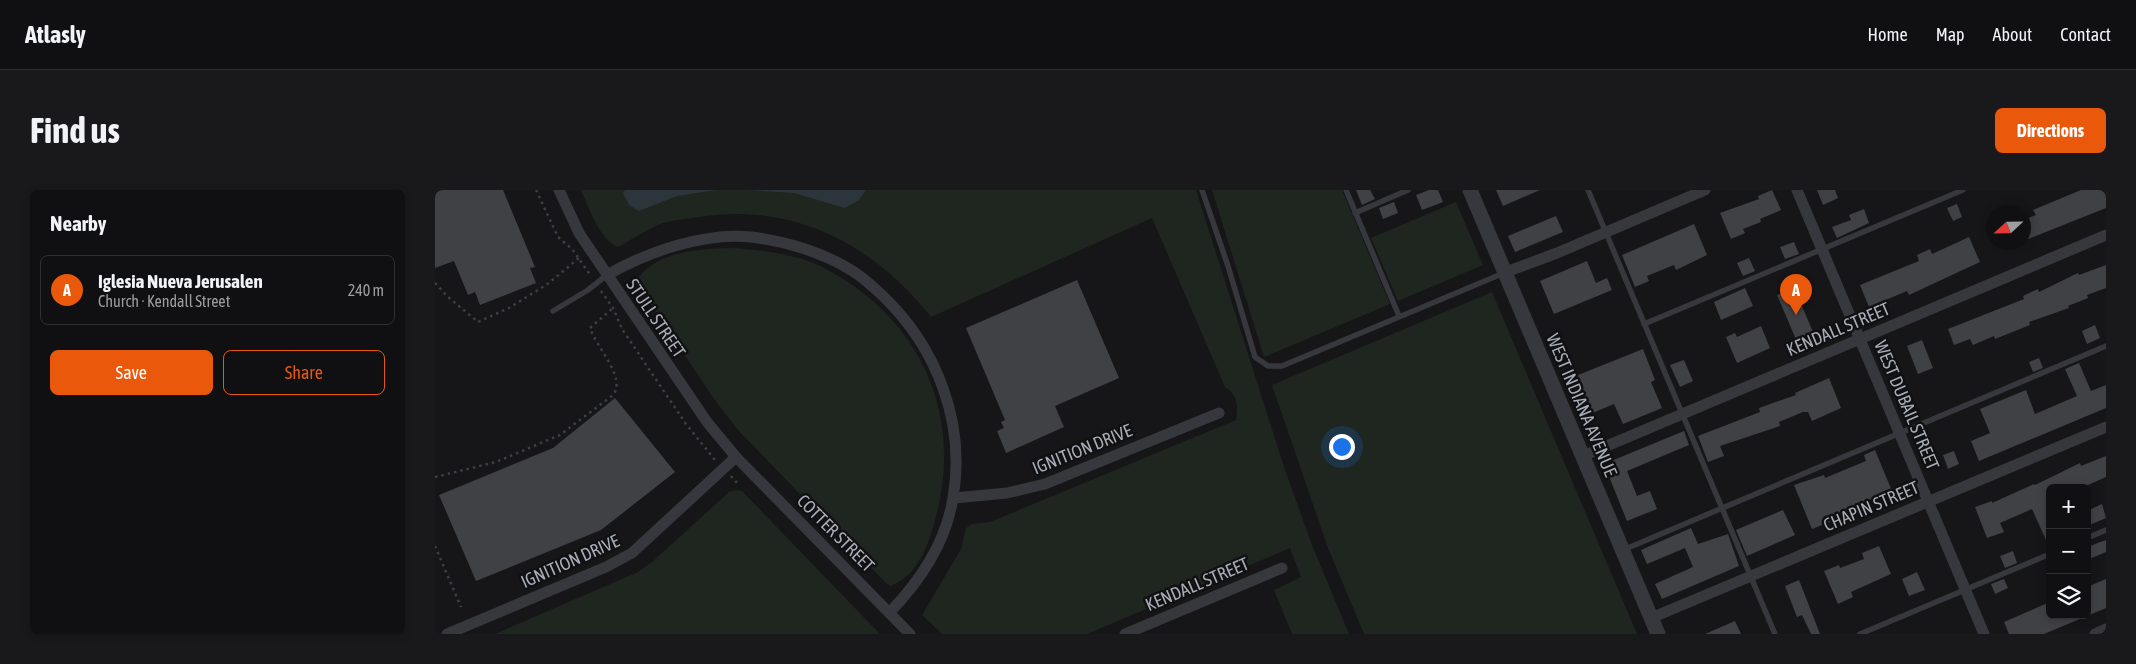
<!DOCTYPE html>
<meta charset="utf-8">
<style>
:root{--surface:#101012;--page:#19191b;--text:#f1f3f6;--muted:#9c9d9f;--line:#303032;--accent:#ea580c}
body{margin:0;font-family:"Asap Condensed",sans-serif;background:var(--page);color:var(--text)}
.controls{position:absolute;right:15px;bottom:15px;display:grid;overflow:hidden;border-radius:8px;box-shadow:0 2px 8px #0003}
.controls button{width:45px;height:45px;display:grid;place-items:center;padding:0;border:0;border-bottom:1px solid var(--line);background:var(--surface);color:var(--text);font:25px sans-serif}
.compass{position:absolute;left:1551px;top:15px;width:45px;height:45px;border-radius:50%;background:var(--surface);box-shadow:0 2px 8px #0003;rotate:248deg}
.you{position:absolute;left:906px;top:256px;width:18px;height:18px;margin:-12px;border:4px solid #fff;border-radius:50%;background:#1a73e8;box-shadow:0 0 0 8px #1a73e833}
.badge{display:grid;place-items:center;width:32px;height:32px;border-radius:50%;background:var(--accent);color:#fff;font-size:16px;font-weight:700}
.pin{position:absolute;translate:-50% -41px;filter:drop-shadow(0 1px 2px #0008)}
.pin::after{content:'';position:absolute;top:26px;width:18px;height:15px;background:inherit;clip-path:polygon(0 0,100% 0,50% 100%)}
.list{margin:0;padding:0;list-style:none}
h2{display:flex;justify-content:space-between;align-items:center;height:65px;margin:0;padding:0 20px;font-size:21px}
h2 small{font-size:16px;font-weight:400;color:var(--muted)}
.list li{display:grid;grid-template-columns:32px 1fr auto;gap:15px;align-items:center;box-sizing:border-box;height:70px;margin:0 10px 10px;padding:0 10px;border:1px solid var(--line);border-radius:8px}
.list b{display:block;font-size:19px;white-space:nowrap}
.list p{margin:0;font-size:16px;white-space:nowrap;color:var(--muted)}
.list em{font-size:16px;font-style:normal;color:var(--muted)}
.actions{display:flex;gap:10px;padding:15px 20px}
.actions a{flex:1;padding:11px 0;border:1px solid var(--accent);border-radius:8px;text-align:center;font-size:18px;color:var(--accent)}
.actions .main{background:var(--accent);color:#fff}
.icon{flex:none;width:28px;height:28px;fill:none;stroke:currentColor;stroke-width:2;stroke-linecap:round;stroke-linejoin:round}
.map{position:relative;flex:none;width:1671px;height:444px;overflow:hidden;border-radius:8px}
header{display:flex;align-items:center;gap:30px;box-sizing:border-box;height:70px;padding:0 25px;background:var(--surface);border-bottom:1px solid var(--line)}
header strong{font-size:24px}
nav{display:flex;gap:28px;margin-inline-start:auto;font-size:18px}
.intro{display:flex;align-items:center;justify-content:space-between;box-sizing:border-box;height:120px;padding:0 30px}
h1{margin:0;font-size:35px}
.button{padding:12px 22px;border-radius:8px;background:var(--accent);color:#fff;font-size:18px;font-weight:700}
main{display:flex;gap:30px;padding:0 30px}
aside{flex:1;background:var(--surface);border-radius:8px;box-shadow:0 2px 8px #0003}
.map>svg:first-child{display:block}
.green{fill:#1e261f}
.water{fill:#2c353c}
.building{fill:#404145}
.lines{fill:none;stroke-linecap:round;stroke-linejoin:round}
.path{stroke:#3d3f44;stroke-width:2.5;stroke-dasharray:2.5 4;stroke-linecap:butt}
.service{stroke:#37383d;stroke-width:5.5}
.minor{stroke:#37383d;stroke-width:11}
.tertiary{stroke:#37383d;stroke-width:15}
.labels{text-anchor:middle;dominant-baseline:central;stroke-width:5;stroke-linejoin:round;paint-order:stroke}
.street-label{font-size:18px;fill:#a8adb8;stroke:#111113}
</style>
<header>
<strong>Atlasly</strong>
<nav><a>Home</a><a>Map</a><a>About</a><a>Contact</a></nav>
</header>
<div class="intro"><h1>Find us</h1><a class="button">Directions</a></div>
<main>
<aside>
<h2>Nearby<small></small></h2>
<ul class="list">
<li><span class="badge">A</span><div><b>Iglesia Nueva Jerusalen</b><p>Church · Kendall Street</p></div><em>240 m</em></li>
</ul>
<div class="actions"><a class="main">Save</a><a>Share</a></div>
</aside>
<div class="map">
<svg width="1671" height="444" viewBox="0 0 1671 444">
<rect width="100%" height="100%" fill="#161618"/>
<g class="green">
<path d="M146,0H761L849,277L877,355L914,444H857L839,400L866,387L855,358L652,444H507L487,425L526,359L531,338L537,334L555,332L801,230C804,218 802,203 790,197L717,28L496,127C438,54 359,12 264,27C251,29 235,30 223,35C209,41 196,50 183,57C164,49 154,18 146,0Z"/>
<path d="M777,0H907L955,114L829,167Z"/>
<path d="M1021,12L1048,75L963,111L936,48Z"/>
<path d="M297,58C326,60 357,63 385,76C486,126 531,226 499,334C492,359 481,387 455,396L451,393L303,240L279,209L201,92C218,61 265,59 297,58Z"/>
<path d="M1057,102L1202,444H929L893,358L837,195Z"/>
<path d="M301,300L307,301L445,444H60L203,382L217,372L294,302Z"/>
</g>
<g class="water">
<path d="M190,0H281L242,6L204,21L194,15L188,3Z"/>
<path d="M313,0H431L424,10L410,18L359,3Z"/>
</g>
<g class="building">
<path d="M0,0H68L100,77L95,78L101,93L45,115L40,102L33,105L19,71L0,78Z"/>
<path d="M921,0H935L940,9L927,15Z"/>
<path d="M994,0H1003L1008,12L987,20L981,5Z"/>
<path d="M1061,0H1105L1068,16Z"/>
<path d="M1337,0L1346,20L1325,29L1326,32L1308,39L1310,43L1296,49L1285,23L1324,9L1323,6Z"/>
<path d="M1382,0H1400L1403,8L1388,15Z"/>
<path d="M1646,0H1671V18L1588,51V30L1601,25L1598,20Z"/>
<path d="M959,12L963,23L948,29L944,18Z"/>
<path d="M1522,14L1527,27L1518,31L1512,18Z"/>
<path d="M1429,19L1434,33L1402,48L1397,37L1416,30L1414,25Z"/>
<path d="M1121,26L1128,42L1080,62L1073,46Z"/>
<path d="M1259,34L1272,65L1241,80L1239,75L1212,86L1214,91L1200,97L1187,65Z"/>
<path d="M1534,47L1545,72L1474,105L1472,101L1434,117L1425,95L1484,71L1482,65L1495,59L1497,64Z"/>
<path d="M1359,52L1364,64L1350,69L1345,57Z"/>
<path d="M1314,68L1320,81L1308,86L1302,73Z"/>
<path d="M1152,71L1161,93L1172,88L1177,100L1119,124L1105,91Z"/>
<path d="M1671,75V98L1652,105L1653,108L1633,116L1634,118L1594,132L1595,135L1560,149L1559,146L1538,155L1535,149L1519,155L1513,139L1589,109L1588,106L1603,99L1604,102L1643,83L1644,85Z"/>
<path d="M642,90L684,188L620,216L629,237L571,263L562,241L569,238L566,232L570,230L531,138Z"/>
<path d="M1310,98L1318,116L1286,130L1279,112Z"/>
<path d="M1359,98L1379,144L1362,152L1342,105Z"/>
<path d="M1660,135L1665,148L1652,154L1647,141Z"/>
<path d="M1326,136L1335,158L1302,173L1291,147L1300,143L1302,147Z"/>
<path d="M1487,150L1498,178L1483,184L1472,156Z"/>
<path d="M1208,159L1220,190L1216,192L1227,218L1188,234L1179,214L1148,227L1133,189Z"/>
<path d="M1604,168L1608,178L1598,182L1594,172Z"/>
<path d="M1249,170L1258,191L1245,197L1235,175Z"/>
<path d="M1644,173L1656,201L1671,195V218L1544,271L1536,251L1555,243L1545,219L1591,200L1600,224L1642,206L1630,179Z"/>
<path d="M1394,188L1406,218L1377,231L1373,222H1368L1344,232L1345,236L1285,256L1289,266L1273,272L1263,246L1325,222L1324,218L1361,205L1360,203Z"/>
<path d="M180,208L240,282L166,340L41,391L4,305L118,258Z"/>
<path d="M1249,241L1254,255L1192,281L1202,306L1215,301L1222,319L1192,331L1169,274Z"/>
<path d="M1440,260L1457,301L1405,321L1407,327L1377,339L1359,295L1389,285L1390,288L1431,271L1429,265Z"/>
<path d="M1519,261L1524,274L1513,279L1508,265Z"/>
<path d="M1671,266V287L1646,298H1615V359L1597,319L1565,333L1569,342L1552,348L1540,317L1557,311V313L1599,294L1600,295L1645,273L1646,276Z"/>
<path d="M1667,314L1671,328L1652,336V321Z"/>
<path d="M1348,320L1360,345L1312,366L1301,340Z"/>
<path d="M1256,338L1263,354L1293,344L1304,376L1227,409L1220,394L1258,377L1250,358L1212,374L1206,360Z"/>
<path d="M1671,350V362L1652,370V357Z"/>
<path d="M1444,356L1456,384L1416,402L1418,407L1403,414L1389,381L1404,375L1405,378L1429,369L1427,363Z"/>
<path d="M1578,361L1582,373L1570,378L1565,366Z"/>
<path d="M1482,382L1490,400L1474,406L1467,389Z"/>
<path d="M1569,389L1573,398L1560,404L1556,394Z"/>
<path d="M1671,389V418L1609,444H1574L1569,432L1615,412V425H1652V397Z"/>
<path d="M1364,390L1385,444H1376L1367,425L1362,427L1350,396Z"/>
<path d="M1300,431L1306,444H1270Z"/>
</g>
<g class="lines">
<g class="path">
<path d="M101,0L123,47L137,59L156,86"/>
<path d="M0,93L13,107L43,132L74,118L114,93L144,68"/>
<path d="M166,101L178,118L187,139L251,234L280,270"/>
<path d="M296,286L302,293"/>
<path d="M0,287L61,272L125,245L178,205C192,188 161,157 155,138L178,118"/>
<path d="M0,356L26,417"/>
</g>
<g class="service">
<path d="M767,0L793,76L820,167L833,176H847L1069,83"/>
<path d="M911,0L964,126"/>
<path d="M1153,0L1340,444"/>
<path d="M920,23L973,0"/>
<path d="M118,121L153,100L172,85"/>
<path d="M1209,134L1528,0"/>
<path d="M1652,348L1671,340"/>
<path d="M1188,360L1671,156"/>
<path d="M1425,444L1615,364"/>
</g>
<g class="minor">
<path d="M124,0L144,43L272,232L301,267L475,444"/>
<path d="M1362,0L1549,444"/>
<path d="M1071,82L1122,63L1270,0"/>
<path d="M172,85C212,62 269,42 316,47C350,51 387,62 416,80C428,87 438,97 448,106C502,158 531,233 518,308C511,352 485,391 455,422"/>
<path d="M1148,266L1671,45"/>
<path d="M519,308L572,303L610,294L784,223"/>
<path d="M1216,428L1671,237"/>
<path d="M12,444L171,377L197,363L301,267"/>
<path d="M690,444L847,378"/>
<path d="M1660,444L1671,439"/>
</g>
<path class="tertiary" d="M1035,0L1223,444"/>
</g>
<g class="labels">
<g class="street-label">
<text transform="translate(221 128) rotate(56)">STULL STREET</text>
<text transform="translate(1403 139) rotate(-23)">KENDALL STREET</text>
<text transform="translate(1147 215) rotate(67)">WEST INDIANA AVENUE</text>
<text transform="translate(1472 215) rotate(67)">WEST DUBAIL STREET</text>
<text transform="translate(647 259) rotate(-22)">IGNITION DRIVE</text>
<text transform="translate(1436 316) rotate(-23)">CHAPIN STREET</text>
<text transform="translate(401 343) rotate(45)">COTTER STREET</text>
<text transform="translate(135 371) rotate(-24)">IGNITION DRIVE</text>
<text transform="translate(762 394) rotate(-23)">KENDALL STREET</text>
</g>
</g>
</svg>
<div class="controls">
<button>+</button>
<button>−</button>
<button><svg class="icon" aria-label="layers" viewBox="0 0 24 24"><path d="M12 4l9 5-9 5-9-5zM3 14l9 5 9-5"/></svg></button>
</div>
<svg class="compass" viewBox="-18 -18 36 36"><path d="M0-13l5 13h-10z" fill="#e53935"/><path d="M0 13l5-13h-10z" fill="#9c9d9f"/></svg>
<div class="you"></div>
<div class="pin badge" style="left:1361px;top:125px">A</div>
</div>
</main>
